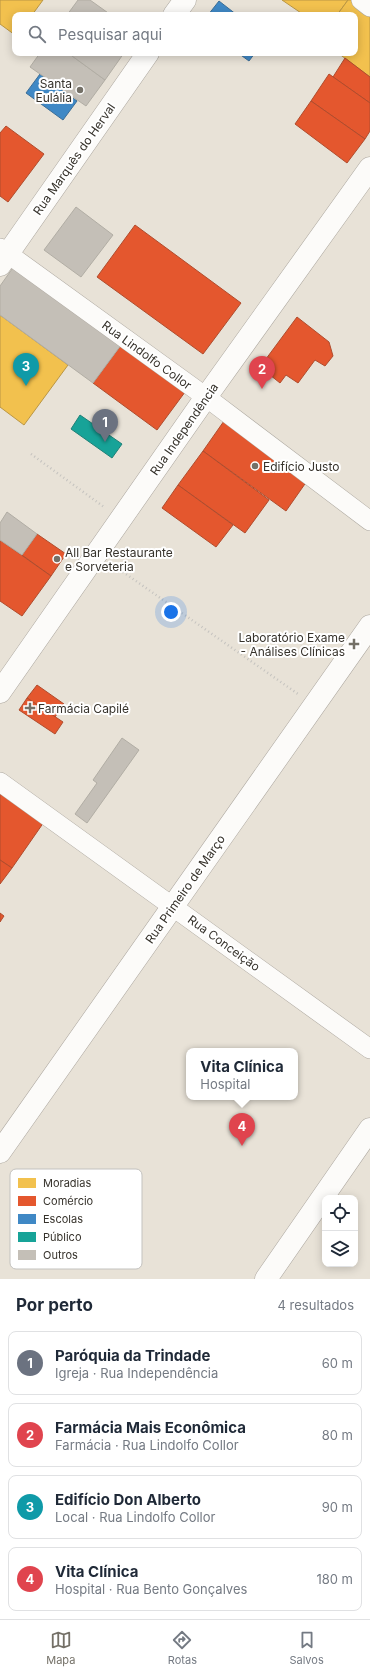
<!DOCTYPE html>
<html lang="pt">
<meta charset="utf-8">
<style>
:root{--surface:#fff;--page:#f6f6f7;--text:#1f2937;--muted:#747a83;--line:#e0e1e3;--accent:#747067}
body{margin:0;font-family:Inter,sans-serif;background:var(--page);color:var(--text)}
.controls{position:absolute;right:12px;bottom:12px;display:grid;overflow:hidden;border-radius:8px;box-shadow:0 2px 10px #0003}
.controls button{width:36px;height:36px;display:grid;place-items:center;padding:0;border:0;border-bottom:1px solid var(--line);background:var(--surface);color:var(--text);font:20px sans-serif}
.you{position:absolute;left:171px;top:612px;width:14px;height:14px;margin:-10px;border:3px solid #fff;border-radius:50%;background:#1a73e8;box-shadow:0 0 0 6px #1a73e833}
.badge{display:grid;place-items:center;width:26px;height:26px;border-radius:50%;background:var(--accent);color:#fff;font-size:13px;font-weight:700}
.pin{position:absolute;translate:-50% -33px;filter:drop-shadow(0 1px 2px #0008)}
.pin::after{content:'';position:absolute;top:21px;width:14px;height:12px;background:inherit;clip-path:polygon(0 0,100% 0,50% 100%)}
.popup{position:absolute;left:186px;top:1048px;width:112px;height:52px;box-sizing:border-box;display:grid;place-content:center;border-radius:8px;background:var(--surface);filter:drop-shadow(0 1px 3px #0005);font-size:13px;white-space:nowrap;color:var(--muted)}
.popup b{font-size:15px;color:var(--text)}
.popup::after{content:'';position:absolute;left:50%;top:100%;margin-left:-8px;border:8px solid transparent;border-top-color:var(--surface)}
.list{margin:0;padding:0;list-style:none}
h2{display:flex;justify-content:space-between;align-items:center;height:52px;margin:0;padding:0 16px;font-size:17px}
h2 small{font-size:13px;font-weight:400;color:var(--muted)}
.list li{display:grid;grid-template-columns:26px 1fr auto;gap:12px;align-items:center;box-sizing:border-box;height:64px;margin:0 8px 8px;padding:0 8px;border:1px solid var(--line);border-radius:8px}
.list b{display:block;font-size:15px;white-space:nowrap}
.list p{margin:0;font-size:13px;white-space:nowrap;color:var(--muted)}
.list em{font-size:13px;font-style:normal;color:var(--muted)}
.icon{flex:none;width:22px;height:22px;fill:none;stroke:currentColor;stroke-width:2;stroke-linecap:round;stroke-linejoin:round}
.map{position:relative;flex:none;width:370px;height:1279px;overflow:hidden}
.search{position:absolute;background:var(--surface);box-shadow:0 2px 10px #0003;left:12px;right:12px;top:12px;height:44px;display:flex;align-items:center;gap:10px;box-sizing:border-box;padding:0 14px;border-radius:8px;color:var(--muted);font-size:15px}
.sheet{height:340px;background:var(--surface)}
nav{display:flex;justify-content:space-around;align-items:center;box-sizing:border-box;height:56px;border-top:1px solid var(--line);background:var(--surface);font-size:11px;color:var(--muted)}
nav a{display:grid;justify-items:center;gap:2px}
nav .on{color:var(--accent)}
.map>svg:first-child{display:block}
.homes{fill:#f2c14e;stroke:#ba9644}
.shops{fill:#e4572e;stroke:#b04c2d}
.schools{fill:#3f88c5;stroke:#3c6e97}
.public{fill:#17a398;stroke:#208177}
.building{fill:#c4bfb7;stroke:#b1ada4}
.lines{fill:none;stroke-linecap:round;stroke-linejoin:round}
.minor-casing{stroke:#aba69e;stroke-width:20}
.tertiary-casing{stroke:#aba69e;stroke-width:23}
.path{stroke:#c5c3bf;stroke-width:2.5;stroke-dasharray:1 3;stroke-linecap:butt}
.minor{stroke:#fcfbf9;stroke-width:19}
.tertiary{stroke:#fcfbf9;stroke-width:22}
.poi-dot{fill:#747067;stroke:#fff;stroke-width:1.5}
.labels{text-anchor:middle;dominant-baseline:central;stroke-width:4;stroke-linejoin:round;paint-order:stroke}
.poi-label{font-size:12px;fill:#36322b;stroke:#fff;text-anchor:start}
.street-label{font-size:12px;fill:#36322b;stroke:#fff}
.key{fill:#fff;stroke:#c3c2bf;stroke-width:1}
.key-label{font-size:11px;fill:#36322b}
</style>
<div class="map">
<svg width="370" height="1279" viewBox="0 0 370 1279">
<rect width="100%" height="100%" fill="#e8e2d7"/>
<g class="homes">
<path d="M0,0H43L32,15H15V35L0,24Z"/>
<path d="M282,0H348L337,15H304Z"/>
<path d="M348,0H354L370,11V77L338,53H355V15H337Z"/>
<path d="M0,315L68,365L24,425L0,407Z"/>
</g>
<g class="shops">
<path d="M345,58L370,77V103L333,77Z"/>
<path d="M329,74L370,103V131L365,139L311,101Z"/>
<path d="M311,101L365,139L347,163L295,124Z"/>
<path d="M6,126L44,154L8,202L0,196V133Z"/>
<path d="M135,225L241,303L203,354L97,277Z"/>
<path d="M297,317L329,342L333,356L325,366L315,360L298,383L286,375L280,383L260,367Z"/>
<path d="M124,341L188,388L157,430L93,383Z"/>
<path d="M224,421L307,481L286,511L203,451Z"/>
<path d="M203,451L269,500L245,533L178,485Z"/>
<path d="M178,485L233,525L216,547L162,508Z"/>
<path d="M37,534L66,554L51,576L22,555Z"/>
<path d="M0,540L51,576L22,616L0,601Z"/>
<path d="M37,685L64,704L55,717L27,698Z"/>
<path d="M27,698L63,722L55,734L19,710Z"/>
<path d="M0,791L44,822L12,868L0,860Z"/>
<path d="M0,860L12,868L0,884Z"/>
<path d="M0,913L4,916L0,922Z"/>
</g>
<g class="schools">
<path d="M219,1L237,15H208Z"/>
<path d="M238,53H255L249,61Z"/>
<path d="M40,74L77,101L63,120L26,93Z"/>
</g>
<path class="public" d="M80,415L122,444L112,458L71,429Z"/>
<g class="building">
<path d="M78,0H90L111,15H67Z"/>
<path d="M40,53H68L105,80L86,106L30,67Z"/>
<path d="M68,53H124L105,80Z"/>
<path d="M76,207L113,235L81,277L44,250Z"/>
<path d="M17,262L124,341L93,383L0,315V286Z"/>
<path d="M7,512L37,534L22,555L0,540V523Z"/>
<path d="M122,738L139,750L87,823L75,814L97,783L93,780Z"/>
</g>
<g class="lines">
<g class="minor-casing">
<g id="minor">
<path d="M361,0L370,7"/>
<path d="M0,248L206,397L370,521"/>
<path d="M0,782L370,1049"/>
</g>
</g>
<g class="tertiary-casing">
<g id="tertiary">
<path d="M174,15L185,0"/>
<path d="M0,265L148,53"/>
<path d="M0,692L206,397L370,168"/>
<path d="M0,1152L370,626"/>
<path d="M266,1279L370,1129"/>
</g>
</g>
<g class="path">
<path d="M31,454L104,507"/>
<path d="M113,565L298,694"/>
</g>
<use href="#minor" class="minor"/>
<use href="#tertiary" class="tertiary"/>
</g>
<g class="poi-dot">
<circle cx="80" cy="90" r="4"/>
<circle cx="255" cy="466" r="4"/>
<circle cx="57" cy="559" r="4"/>
<path d="M352 638h4v4h4v4h-4v4h-4v-4h-4v-4h4z"/>
<path d="M28 702h4v4h4v4h-4v4h-4v-4h-4v-4h4z"/>
</g>
<g class="labels">
<g class="poi-label">
<text x="72" y="83" text-anchor="end">Santa<tspan x="72" dy="14">Eulália</tspan></text>
<text x="263" y="466">Edifício Justo</text>
<text x="65" y="552">All Bar Restaurante<tspan x="65" dy="14">e Sorveteria</tspan></text>
<text x="345" y="637" text-anchor="end">Laboratório Exame<tspan x="345" dy="14">- Análises Clínicas</tspan></text>
<text x="38" y="708">Farmácia Capilé</text>
</g>
<g class="street-label">
<text transform="translate(74 159) rotate(-55)">Rua Marquês do Herval</text>
<text transform="translate(147 355) rotate(36)">Rua Lindolfo Collor</text>
<text transform="translate(184 429) rotate(-55)">Rua Independência</text>
<text transform="translate(185 889) rotate(-55)">Rua Primeiro de Março</text>
<text transform="translate(224 943) rotate(36)">Rua Conceição</text>
</g>
</g>
<rect x="10" y="1169" width="132" height="100" rx="6" class="key"/>
<rect x="18" y="1178" width="18" height="10" fill="#f2c14e"/>
<rect x="18" y="1196" width="18" height="10" fill="#e4572e"/>
<rect x="18" y="1214" width="18" height="10" fill="#3f88c5"/>
<rect x="18" y="1232" width="18" height="10" fill="#17a398"/>
<rect x="18" y="1250" width="18" height="10" fill="#c4bfb7"/>
<g class="key-label">
<text x="43" y="1187">Moradias</text>
<text x="43" y="1205">Comércio</text>
<text x="43" y="1223">Escolas</text>
<text x="43" y="1241">Público</text>
<text x="43" y="1259">Outros</text>
</g>
</svg>
<div class="controls">
<button><svg class="icon" aria-label="locate" viewBox="0 0 24 24"><circle cx="12" cy="12" r="6"/><path d="M12 2v4M12 18v4M2 12h4M18 12h4"/></svg></button>
<button><svg class="icon" aria-label="layers" viewBox="0 0 24 24"><path d="M12 4l9 5-9 5-9-5zM3 14l9 5 9-5"/></svg></button>
</div>
<div class="you"></div>
<div class="pin badge" style="left:105px;top:442px;background:#6b7280">1</div>
<div class="pin badge" style="left:262px;top:389px;background:#e0444e">2</div>
<div class="pin badge" style="left:26px;top:386px;background:#0f9aa8">3</div>
<div class="pin badge" style="left:242px;top:1146px;background:#e0444e">4</div>
<div class="popup"><b>Vita Clínica</b>Hospital</div>
<div class="search"><svg class="icon" aria-label="search" viewBox="0 0 24 24"><circle cx="10" cy="10" r="6"/><path d="M15 15l6 6"/></svg>Pesquisar aqui</div>
</div>
<section class="sheet">
<h2>Por perto<small>4 resultados</small></h2>
<ul class="list">
<li><span class="badge" style="background:#6b7280">1</span><div><b>Paróquia da Trindade</b><p>Igreja · Rua Independência</p></div><em>60 m</em></li>
<li><span class="badge" style="background:#e0444e">2</span><div><b>Farmácia Mais Econômica</b><p>Farmácia · Rua Lindolfo Collor</p></div><em>80 m</em></li>
<li><span class="badge" style="background:#0f9aa8">3</span><div><b>Edifício Don Alberto</b><p>Local · Rua Lindolfo Collor</p></div><em>90 m</em></li>
<li><span class="badge" style="background:#e0444e">4</span><div><b>Vita Clínica</b><p>Hospital · Rua Bento Gonçalves</p></div><em>180 m</em></li>
</ul>
</section>
<nav>
<a class="on"><svg class="icon" aria-label="map" viewBox="0 0 24 24"><path d="M3 6l6-2 6 2 6-2v14l-6 2-6-2-6 2zM9 4v14M15 6v14"/></svg>Mapa</a>
<a><svg class="icon" aria-label="directions" viewBox="0 0 24 24"><path d="M12 3l9 9-9 9-9-9zM9 14v-3h6M13 9l2 2-2 2"/></svg>Rotas</a>
<a><svg class="icon" aria-label="saved" viewBox="0 0 24 24"><path d="M7 4h10v16l-5-4-5 4z"/></svg>Salvos</a>
</nav>
